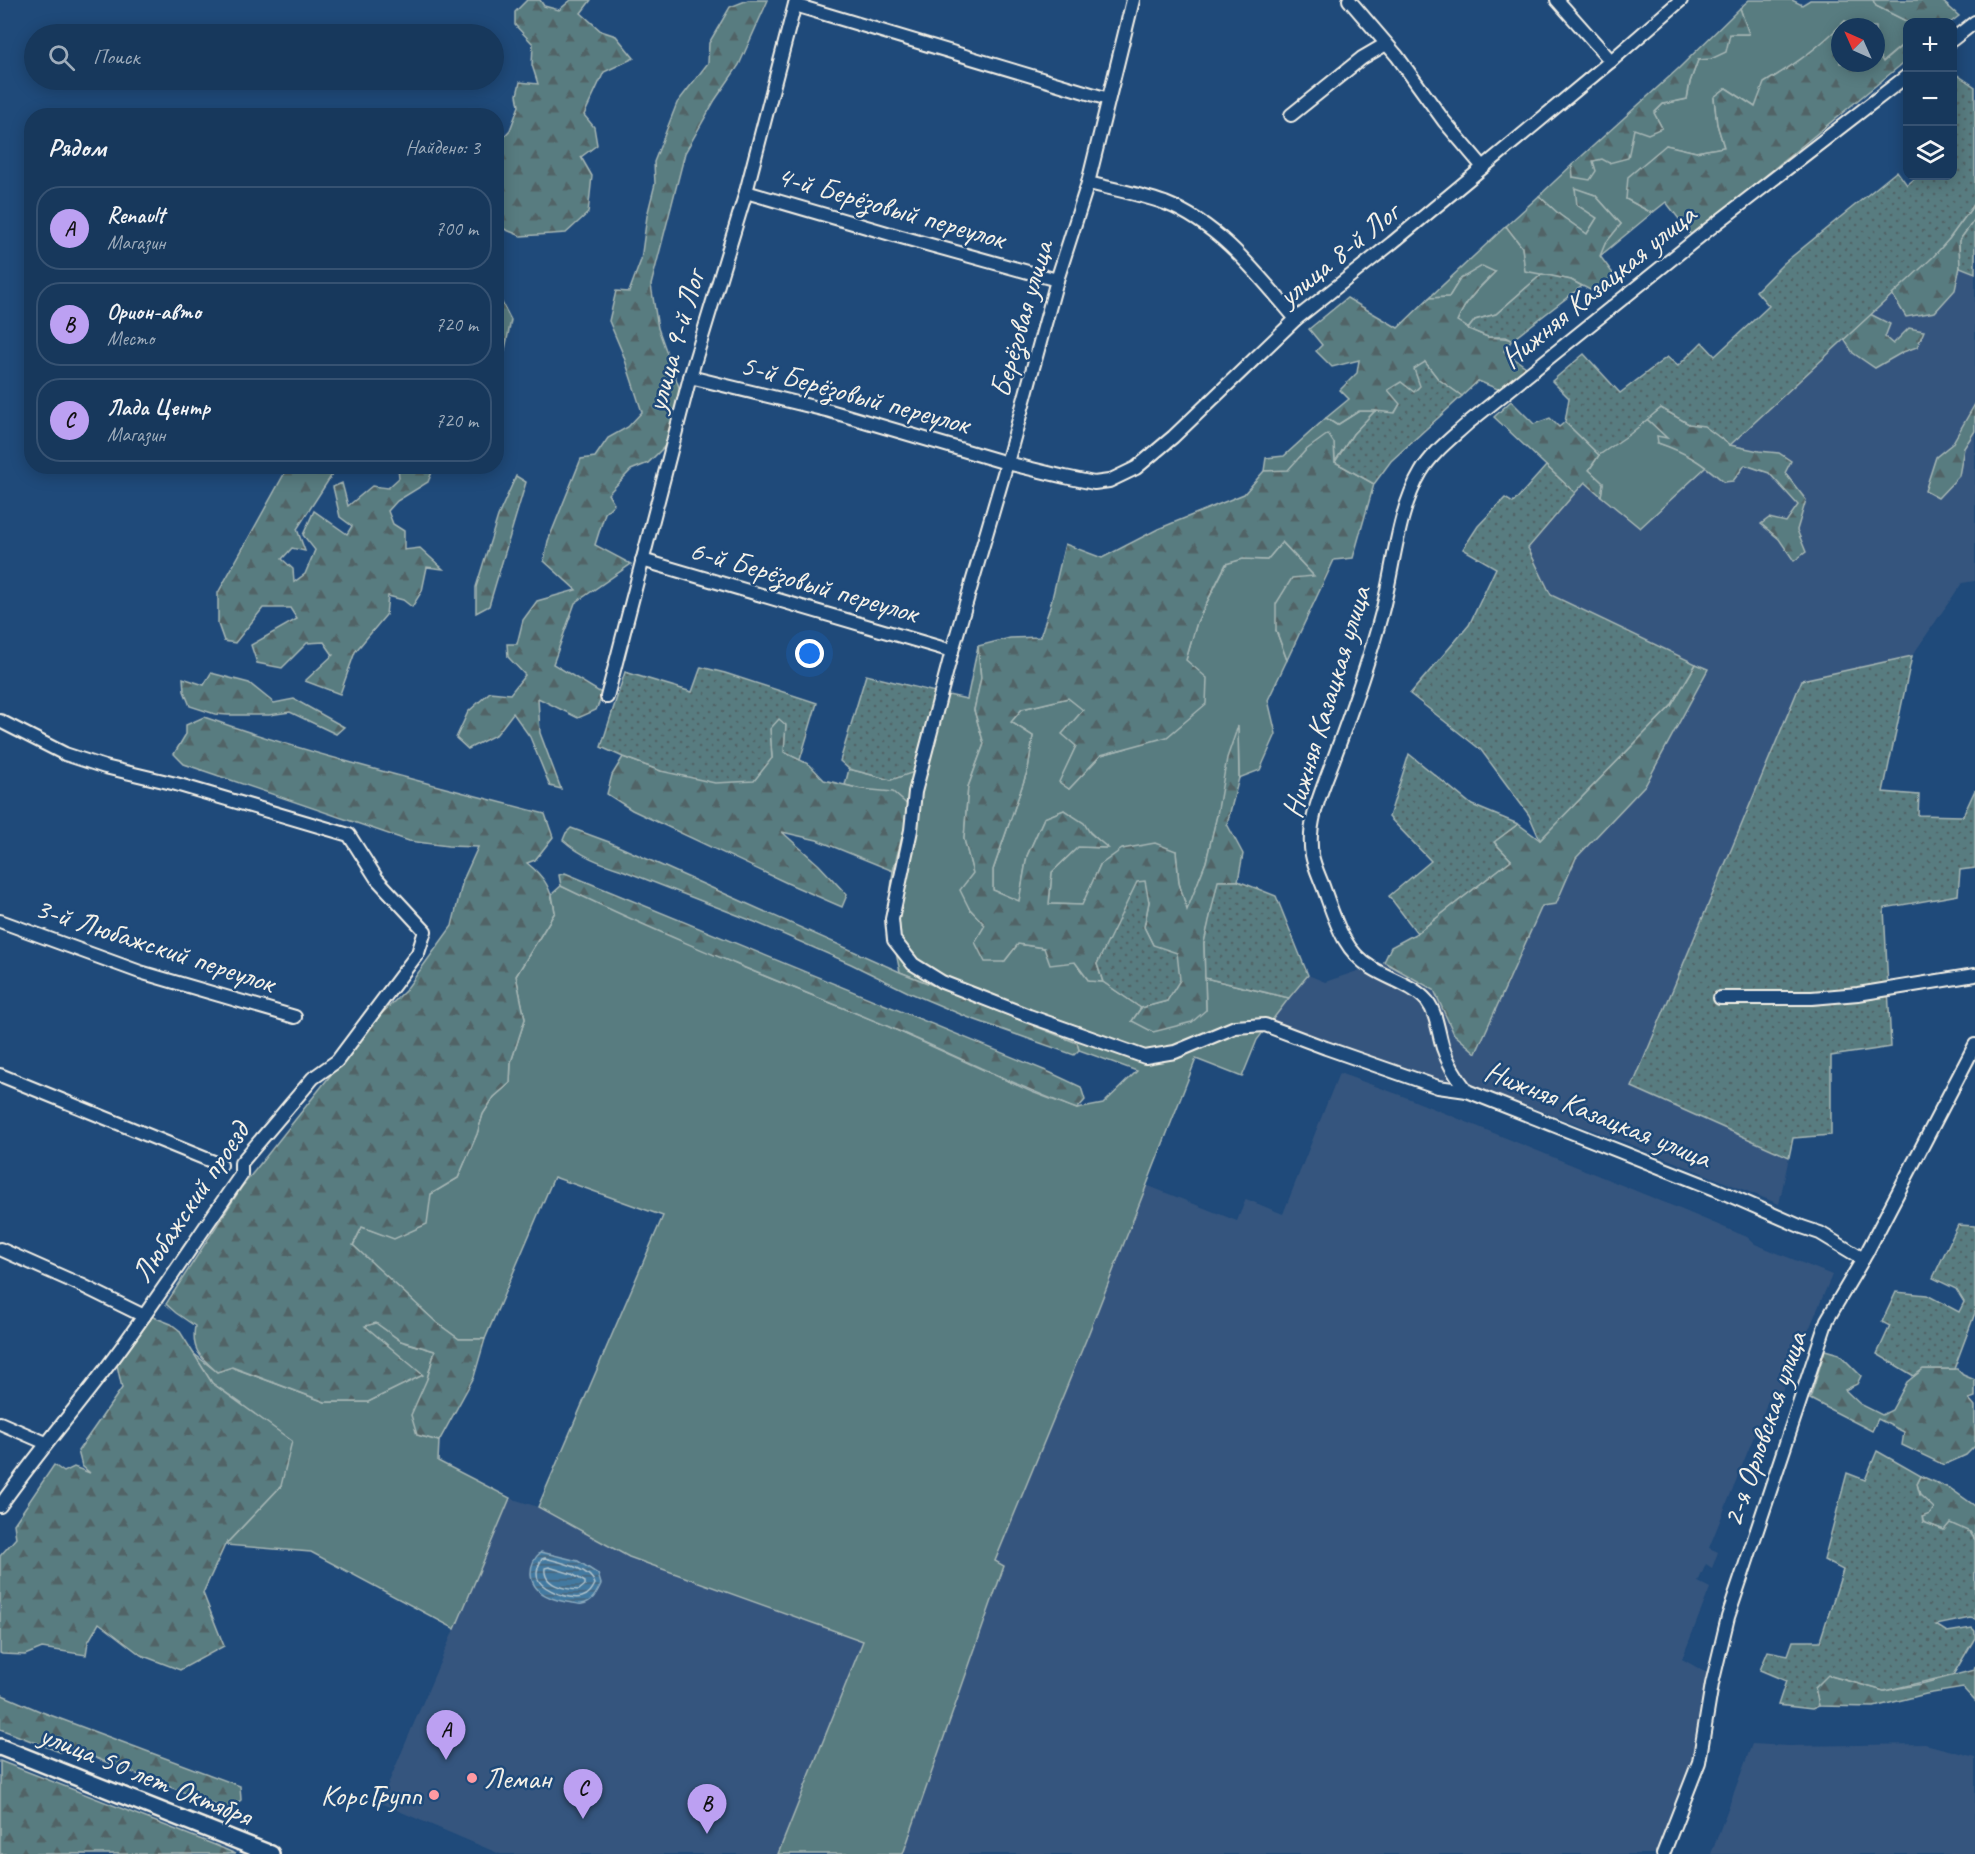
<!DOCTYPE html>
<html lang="ru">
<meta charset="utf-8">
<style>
:root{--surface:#17385c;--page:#203f62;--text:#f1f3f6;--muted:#9eacbb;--line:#365272;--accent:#bca0f2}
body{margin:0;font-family:Caveat,sans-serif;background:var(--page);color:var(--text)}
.controls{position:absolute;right:18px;top:18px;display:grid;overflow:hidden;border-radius:12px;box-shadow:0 3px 15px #0003}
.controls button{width:54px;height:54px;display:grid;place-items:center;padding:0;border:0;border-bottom:2px solid var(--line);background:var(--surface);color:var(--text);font:30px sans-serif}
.compass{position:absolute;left:1831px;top:18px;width:54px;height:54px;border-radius:50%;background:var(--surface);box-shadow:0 3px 15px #0003;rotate:315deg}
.you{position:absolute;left:810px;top:654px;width:21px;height:21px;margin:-15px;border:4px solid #fff;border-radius:50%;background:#1a73e8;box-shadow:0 0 0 9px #1a73e833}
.badge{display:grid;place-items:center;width:39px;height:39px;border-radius:50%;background:var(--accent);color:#111;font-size:20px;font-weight:700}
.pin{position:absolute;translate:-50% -50px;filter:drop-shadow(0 2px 3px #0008)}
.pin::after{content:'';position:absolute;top:32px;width:21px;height:18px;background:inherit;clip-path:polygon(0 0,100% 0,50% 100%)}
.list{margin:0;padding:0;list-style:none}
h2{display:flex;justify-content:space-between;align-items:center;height:78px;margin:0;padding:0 24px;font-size:26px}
h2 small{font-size:20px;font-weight:400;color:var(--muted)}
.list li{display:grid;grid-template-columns:39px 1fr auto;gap:18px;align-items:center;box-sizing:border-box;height:84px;margin:0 12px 12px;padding:0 12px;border:2px solid var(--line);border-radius:24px}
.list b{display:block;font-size:22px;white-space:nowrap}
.list p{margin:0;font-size:20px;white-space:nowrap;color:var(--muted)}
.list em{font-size:20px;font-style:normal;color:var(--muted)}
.icon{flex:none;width:33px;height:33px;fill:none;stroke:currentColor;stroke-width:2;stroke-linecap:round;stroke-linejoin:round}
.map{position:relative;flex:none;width:1975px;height:1854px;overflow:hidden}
.search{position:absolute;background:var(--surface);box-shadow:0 3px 15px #0003;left:24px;top:24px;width:480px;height:66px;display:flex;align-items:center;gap:15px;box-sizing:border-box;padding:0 21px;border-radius:33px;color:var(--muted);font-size:22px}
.panel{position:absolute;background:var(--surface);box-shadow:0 3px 15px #0003;left:24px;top:108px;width:480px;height:366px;border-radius:24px}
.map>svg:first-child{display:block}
.built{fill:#35557e}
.green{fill:#587b80;stroke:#a6b6b4;stroke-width:1.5}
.forest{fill:url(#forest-firs);stroke:#a6b6b4;stroke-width:1.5}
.garden{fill:url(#garden-dots);stroke:#a6b6b4;stroke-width:1.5}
.water{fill:url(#water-rules);stroke:#8aa9bd;stroke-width:1.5}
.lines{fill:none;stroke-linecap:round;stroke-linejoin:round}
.shore{stroke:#adc1cb;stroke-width:1.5}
.minor-casing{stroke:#f4f1e8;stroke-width:16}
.major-casing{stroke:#f4f1e8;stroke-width:20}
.minor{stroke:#1f4a7a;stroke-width:12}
.major{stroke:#1f4a7a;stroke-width:15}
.poi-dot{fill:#ff9aa2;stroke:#1f4a7a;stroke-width:2}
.labels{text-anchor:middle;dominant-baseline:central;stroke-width:5;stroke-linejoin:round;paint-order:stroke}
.street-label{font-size:30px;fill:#f4f1e8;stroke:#1f4a7a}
.poi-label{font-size:30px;fill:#f4f1e8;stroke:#1f4a7a;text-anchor:start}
</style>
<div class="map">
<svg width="1975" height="1854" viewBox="0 0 1975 1854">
<defs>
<pattern id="forest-firs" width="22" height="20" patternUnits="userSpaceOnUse" patternTransform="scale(1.5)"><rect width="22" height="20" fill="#587b80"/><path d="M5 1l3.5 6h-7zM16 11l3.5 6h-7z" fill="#516466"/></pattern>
<pattern id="garden-dots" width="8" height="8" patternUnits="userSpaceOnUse" patternTransform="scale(1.5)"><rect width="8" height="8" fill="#587b80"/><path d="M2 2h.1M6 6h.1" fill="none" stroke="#516466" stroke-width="1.8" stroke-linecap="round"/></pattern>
<pattern id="water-rules" width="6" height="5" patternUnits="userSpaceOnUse" patternTransform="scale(1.5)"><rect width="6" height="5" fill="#4379a0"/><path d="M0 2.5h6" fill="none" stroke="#466378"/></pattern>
</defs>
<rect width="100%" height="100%" fill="#1f4a7a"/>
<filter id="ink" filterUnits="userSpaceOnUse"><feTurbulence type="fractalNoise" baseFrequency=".0167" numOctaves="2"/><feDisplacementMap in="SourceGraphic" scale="12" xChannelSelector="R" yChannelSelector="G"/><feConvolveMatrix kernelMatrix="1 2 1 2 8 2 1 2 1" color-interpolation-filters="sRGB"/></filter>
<g filter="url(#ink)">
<g class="built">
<path d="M1933,257L1975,273V581L1962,583L1912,656L1802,680L1632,1087L1789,1157L1779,1204L1625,1142L1468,1084L1443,1083L1270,1021L1308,975L1325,982L1384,962L1434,990L1454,1034L1476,1052L1542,906L1556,904L1576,858L1646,784L1707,670L1551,595L1528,548L1584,482L1641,528Z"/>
<path d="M1339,1073L1400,1095L1668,1204L1747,1237L1755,1244L1832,1275L1779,1400L1770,1396L1709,1548L1718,1552L1712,1568L1706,1564L1698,1582L1710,1588L1682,1659L1707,1673L1692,1758L1654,1854H903L1004,1567L995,1561L1088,1335L1146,1185L1237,1221L1246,1199L1283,1214Z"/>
<path d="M510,1498L538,1507L629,1557L864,1641L778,1854H500L380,1803Z"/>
<path d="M1752,1744L1788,1746L1925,1744L1975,1757V1854H1711Z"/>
</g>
<g class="green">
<path d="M1749,0H1792L1802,5L1810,0H1873L1876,6L1908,22L1906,42L1882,62L1876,50V27H1856L1845,21L1819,47L1798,63L1755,107L1726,88L1714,98L1717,124L1724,147L1696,152L1666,145L1626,199L1652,213L1600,256L1604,244L1621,224L1595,195L1575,189L1597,218L1587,234L1560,215L1539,196L1572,165L1573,177L1592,161L1602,159L1634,129L1662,128L1654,113L1663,104L1687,99L1690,82L1698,60L1711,59L1730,34H1748L1740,8Z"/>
<path d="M1506,226L1522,247L1525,270L1542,274L1496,314L1475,320L1468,329L1457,321C1466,299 1479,289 1495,272L1460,279L1449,297L1429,298Z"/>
<path d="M1359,411H1375L1353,434L1335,462L1334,443L1306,450L1288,471H1264L1266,458L1284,456L1326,418L1337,425Z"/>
<path d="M1647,419L1669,439L1658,443L1683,451L1706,467L1640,528L1601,496L1603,483L1589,470L1599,455Z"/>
<path d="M1282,542L1314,576L1276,630L1287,660L1268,700L1276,734L1260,770L1239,778L1238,729L1206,862L1187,911L1179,883L1176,851L1100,865L1083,905L1049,904L1052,872L1078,847L1107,848C1091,834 1081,822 1064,810L1044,818L1027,856L1019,902L993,890V870L1028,769L1033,736L1011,722L1022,709L1068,698L1084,710L1076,746L1060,782L1069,789L1101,755L1127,748L1186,660L1197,622L1227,563L1243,559L1267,560Z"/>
<path d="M978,646L981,679L974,710L984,744L968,787L964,839L973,873L969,908L985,925L1004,962L1018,944L1044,948L1075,962L1089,981L1103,982L1141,1008L1132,1021L1206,1010L1205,978L1289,998L1257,1040L1242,1077L1196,1059L1088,1335L995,1561L1004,1566L903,1854H778L863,1641L629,1557L538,1507L663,1216L554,1177L485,1339H459L437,1323L353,1246L362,1227L394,1238L431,1194L458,1178L477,1134L483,1114L494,1097L510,1083L511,1062L525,1019L516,976L555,912L552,894L561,886L740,966L883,1024L1032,1092L1077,1109L1103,1104L1137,1071L1079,1050L1077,1043L900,972L888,914L893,871L910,807L861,789L845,785L849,769L891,780L939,693L967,699Z"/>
<path d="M376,1323L401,1341L435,1351L427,1379L417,1435L439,1441L438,1461L510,1498L455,1629L311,1552L225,1545L281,1486L242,1404L212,1383L193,1353L217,1372L231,1367L325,1402H368L422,1375L364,1326Z"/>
</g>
<g class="forest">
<path d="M527,0H540L544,6L559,10L571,0H591L581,13L601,31L616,36L634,58L604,72L584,115L594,127L597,145L581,157L592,176L588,213L566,233L521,236L497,226L496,145L510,130L519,106L517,95L520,82L538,84L532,65L533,44L515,25V12Z"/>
<path d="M748,0H768L739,65L715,100L685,153L651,285L658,328L679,387L675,436L648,463L631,470L608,494L614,504L605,513L595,545L631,564L575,603L553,664L603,694L596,710L578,718L538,698L540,733L561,789L550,786L530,737L513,713L497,734L468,749L456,738L468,712L490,692L510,694L525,675L508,657L507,644H517L523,620L537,601L576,590L544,561L548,541L581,459L595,457L608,438L628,427L642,412L623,354L609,321L616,291L629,292L641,260L647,216L655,184L654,162L677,103L708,63L709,43L730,7Z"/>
<path d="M1873,0H1941L1959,16L1951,22H1908L1876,6Z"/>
<path d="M1740,8L1749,34H1730L1726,52L1711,59L1698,60L1690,82L1687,99L1663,104L1654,113L1662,128L1648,134L1634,129L1628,158L1609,163L1602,159L1593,161L1596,171L1590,180L1573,177L1572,165L1679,68Z"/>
<path d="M1845,21L1856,27H1840V63H1876V50L1883,62L1906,42L1907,34V60L1692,236L1666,202L1652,213L1626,199L1628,177L1666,145L1696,152L1724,147L1717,124L1714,97L1726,88L1755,107L1764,83C1797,63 1818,48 1845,21Z"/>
<path d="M1575,188L1595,195L1621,224L1605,244L1600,256L1614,275L1596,293L1571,280L1525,271L1522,247L1506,226L1539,196L1560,215L1587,234L1597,218L1577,205Z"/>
<path d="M1975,203V219L1959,241L1960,267L1955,290L1935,312L1906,317L1892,294L1949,239Z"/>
<path d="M1482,266L1495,272C1479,287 1466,300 1457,321C1466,327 1477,334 1488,337C1496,339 1504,336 1512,340L1504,351L1526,367L1500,390L1478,381L1462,396L1438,379L1425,362L1421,386L1400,404L1394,414L1375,411H1359L1337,425L1326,418L1349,399L1340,390L1357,373L1359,360L1332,367L1316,351L1322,345L1309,329L1347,298L1398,328L1429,298L1449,297L1460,279Z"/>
<path d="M497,297H499L511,320L501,369L497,370Z"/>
<path d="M1870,314L1890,324L1885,337L1893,344L1909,328L1924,331L1917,347L1903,352L1875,368L1853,353L1844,339Z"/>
<path d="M1511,401L1534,424L1550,418L1559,427L1565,422L1599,455L1589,470L1603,483L1601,496L1585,482L1575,493L1494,417Z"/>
<path d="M1975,404V431L1964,448L1959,476L1938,498L1925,491L1936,457L1952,444Z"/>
<path d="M1661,408L1689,424L1704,425L1730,445L1759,451L1779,453L1791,461L1785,473L1806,500L1797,530L1806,552L1794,561L1779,539L1761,524L1769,518L1786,522L1798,505L1769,473L1745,465L1733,481L1724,482C1701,462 1687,453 1658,443L1657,436L1667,438L1647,419Z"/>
<path d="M1328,434L1334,443L1335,462L1374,484L1353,558L1334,560L1287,660L1276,630V604L1292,578L1314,576L1282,542L1267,560L1243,559L1226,564L1197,622L1186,660L1207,678L1206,704L1167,737L1101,755L1069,789L1059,782L1076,746L1062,734L1083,710L1068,698L1022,709L1011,722L1033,736L1028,769L993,870V890L1019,901L1027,856L1044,818L1064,810L1084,823L1090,833L1108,848L1078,847L1052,872L1049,904L1082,905L1100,865L1122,849L1155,843L1176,851L1179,883L1187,910L1206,862L1217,815L1227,758L1238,726L1239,778L1227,824L1243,854L1238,881H1219L1204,943L1206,1010L1192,1022L1153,1032L1132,1021L1141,1008L1167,1001L1153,945L1144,927L1149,902L1105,949L1097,964L1103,982L1089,981L1075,962L1050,965L1044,948L1018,944L1004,962H985L975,942L985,925L969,908L960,890L973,873L964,839L968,787L984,744L974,710L981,678L978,646L1010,638L1040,637L1050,607L1065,544L1102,558L1158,529L1244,494L1264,471L1288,470L1306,450Z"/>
<path d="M288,467H337L297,529L305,551L292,548L282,559L293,569L294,582L305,574L315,550L303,535L314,511L347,534L352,526L340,517L333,487L342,483L348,506L372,486L388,488L399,478L398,467H434L428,482L397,501L388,511L393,524L404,531V550L420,548L443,569L427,567L422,591L412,607L403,600L388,596L386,615L355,652L340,694L305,681L333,655L324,642L307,643L282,668L257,663L251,645L297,619L290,608H263L235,643L224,641L218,624V593Z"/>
<path d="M516,476L526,482L489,606L476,613V587L498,516Z"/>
<path d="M1696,664L1708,669L1646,784L1576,858L1556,904L1542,906L1476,1053L1454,1034L1434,990L1384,962L1391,947L1417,933L1511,860L1494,842L1518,824L1540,840L1671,706Z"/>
<path d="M211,673L249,683L274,703L294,699L344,727L336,734L290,712L269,715H228L215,714L190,706L184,691L183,678L204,685Z"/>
<path d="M204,717C315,756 431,784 545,814L553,837L535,860L527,863C546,878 551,889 555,912L516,976L525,1019L511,1062L510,1083L494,1097L483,1114L477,1134L458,1178L431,1194L427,1224L394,1239L362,1227L353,1245L437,1323L459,1339H485L474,1377L439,1441L417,1435L411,1415L427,1379L435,1351L401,1341L376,1323L365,1326L423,1375L368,1402H325L232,1367L217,1372C200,1357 191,1350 195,1326L176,1313L166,1304L241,1188L372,1023L405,991L452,926L463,880L478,847L448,846L409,841L184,764L174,754L186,734V725Z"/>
<path d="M779,718L786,725L785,752L810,765L824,780L861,789L893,792L910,807L893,871L817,840L782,832L819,865L847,895L842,907L787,883L632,810L607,794L612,775L623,757L661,771L772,758L770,729Z"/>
<path d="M571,828L609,842L900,972L1077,1043L1079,1050L1074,1055L967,1017L908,992L851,964L755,922L622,870C600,863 581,856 563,840L566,833Z"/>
<path d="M565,873L1051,1073L1081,1087L1085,1100L1077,1109C1010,1083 946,1051 880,1023C773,979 665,937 561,886L559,875Z"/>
<path d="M151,1316L171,1324L179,1330L212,1383L292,1441L281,1486L225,1545L203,1593L224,1646L180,1670L141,1655L99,1623L88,1642L86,1655L42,1648L25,1655L2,1654L0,1653V1556L16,1538L14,1524L54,1465L64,1472L74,1467L90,1473L82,1466L78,1451L122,1388L117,1365Z"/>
<path d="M1825,1350L1839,1354L1861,1376L1857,1384L1845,1390L1860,1404L1882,1415L1892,1410L1907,1382L1923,1369H1957L1963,1375L1975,1380V1397L1969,1399L1975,1406V1446L1966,1455L1944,1465L1902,1445L1904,1432L1878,1419L1872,1431L1810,1399Z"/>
<path d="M1921,1476L1951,1489L1975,1506V1540L1970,1532L1944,1530L1923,1522L1920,1495L1917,1484Z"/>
<path d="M1975,1666V1701L1963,1688L1926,1694L1874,1707L1819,1706L1815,1688L1827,1675L1884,1691L1921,1684L1974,1670Z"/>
<path d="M0,1694L42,1712L240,1786L241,1800L229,1810L65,1746L60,1752L0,1729Z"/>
<path d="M0,1761L215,1845L236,1854H0Z"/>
</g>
<g class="garden">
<path d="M1953,72L1975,87V203L1949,239L1933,257L1730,445L1704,426L1689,424L1661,408L1630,434L1599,455L1565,422L1569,398L1552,381L1584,354L1620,393L1667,357L1678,366L1702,342L1715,356L1769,306L1756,291L1784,263L1897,171L1907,185L1918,176H1952Z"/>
<path d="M1975,219V273L1960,267L1959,241Z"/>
<path d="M1542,274L1571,280L1582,286L1512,340L1506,337H1488L1468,329L1475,320L1496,314Z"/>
<path d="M1425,362L1438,379L1462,396L1391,461L1374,484L1335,462L1353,434L1375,411L1395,413L1400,404L1388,390L1401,382L1414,392L1420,386L1414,369Z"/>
<path d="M1546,466L1575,493L1528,548L1551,595L1696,664L1671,706L1540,840L1529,815L1481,750L1410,694L1469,625L1496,568L1463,549L1478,526L1505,498L1513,503Z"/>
<path d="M1912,656L1883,792L1919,795L1918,815L1963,816L1975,790V868L1960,870L1958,895L1884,908L1891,1047L1831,1056V1135L1793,1138L1789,1157L1632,1087L1802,680Z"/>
<path d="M701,667L725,673L817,703L800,760L784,752L786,725L779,719L770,729L772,758L754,781L715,783L661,771L623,757L601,747L625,672L692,692Z"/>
<path d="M866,675L939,693L920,770L891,780L849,769L840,761Z"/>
<path d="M1409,754L1472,805L1518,824L1494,842L1511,860L1417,933L1389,896L1431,861L1389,817Z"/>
<path d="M1145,881L1149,902L1144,927L1153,945L1177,953L1180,980L1167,1001L1141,1008L1103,982L1097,964L1137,882Z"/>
<path d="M1218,881H1238L1276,896L1308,975L1289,998L1205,978L1204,943Z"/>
<path d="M1958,1225L1975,1226V1313L1954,1369H1923L1914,1376L1877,1354L1890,1326L1882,1322L1896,1292L1927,1295L1959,1312L1964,1302L1956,1289L1933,1278Z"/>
<path d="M1877,1451L1921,1476L1917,1484L1920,1495L1934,1508L1930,1514L1922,1517L1923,1522L1944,1530L1950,1523L1970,1532L1975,1540V1619L1970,1618L1936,1625L1947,1632L1972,1628L1975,1631V1638L1953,1675L1884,1691L1828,1675L1815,1688L1819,1706L1812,1709L1778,1705L1786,1681L1760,1670L1768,1651L1788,1655L1793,1641H1820L1843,1570L1824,1560L1847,1473L1865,1480Z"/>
</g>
<path class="water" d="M541,1552L578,1561L598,1574L601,1584C597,1592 593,1602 582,1604C579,1605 576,1603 573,1603C555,1601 531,1594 531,1573C531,1564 535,1557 541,1552Z"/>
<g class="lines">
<g class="shore">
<path d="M545,1558C559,1562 591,1568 595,1584C592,1590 589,1595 582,1597C576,1599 565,1596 559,1594C541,1587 530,1579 542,1559Z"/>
<path d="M549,1567L572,1574L585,1582V1585L579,1590C565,1589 543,1586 545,1568Z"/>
</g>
<g class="minor-casing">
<g id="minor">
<path d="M1133,0L1088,183L1057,280L1007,463L952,651L915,792L911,830L892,919L894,940L913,964L942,982L1029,1016L1145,1057L1175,1052L1235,1027L1265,1025L1326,1048L1438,1087L1467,1091"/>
<path d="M1349,0L1397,56L1444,121L1483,167"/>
<path d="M1557,0L1611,61"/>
<path d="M795,5L1108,99"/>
<path d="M1952,40L1975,22"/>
<path d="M1291,115L1362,58L1386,44"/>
<path d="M1088,183C1113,189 1140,194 1165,203C1221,225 1258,275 1296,319"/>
<path d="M746,192L894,235L1057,280"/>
<path d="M690,377L830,411L1007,463L1065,477L1094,483L1109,481L1136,468L1173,437L1296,319L1392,243L1611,61L1681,0"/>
<path d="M642,560L952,651"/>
<path d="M607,697L690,377L746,192L796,0"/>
<path d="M0,721L65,754L105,767L176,784L349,835L377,879L425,931L418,953L337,1061L313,1078L241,1163V1175C196,1239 154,1305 107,1367C71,1414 34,1458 0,1506"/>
<path d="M0,921L140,972L295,1017"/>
<path d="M1720,998H1812L1858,994L1975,975"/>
<path d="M0,1075L221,1165"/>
<path d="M0,1249L81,1285L144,1316"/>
<path d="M1863,1259L1820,1233L1802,1227L1715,1189L1467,1091C1457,1078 1448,1063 1443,1048C1438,1032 1437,1014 1427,1001C1413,985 1389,979 1372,968C1343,951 1335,919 1324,889C1320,878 1314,866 1312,855C1306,822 1323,788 1334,758C1352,710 1369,661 1382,612C1394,567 1397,512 1421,472C1432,453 1452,438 1468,423L1709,229L1908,75"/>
<path d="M0,1423L46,1443"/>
<path d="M1663,1854L1699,1762L1712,1684L1728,1617L1827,1320L1866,1254L1975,1045"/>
</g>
</g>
<g class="major-casing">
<path id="major" d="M0,1747L271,1854"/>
</g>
<use href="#minor" class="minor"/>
<use href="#major" class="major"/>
</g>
</g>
<g class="poi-dot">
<circle cx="472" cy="1778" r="6"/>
<circle cx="434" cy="1795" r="6"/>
</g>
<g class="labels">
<g class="street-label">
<text transform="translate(891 207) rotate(16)">4-й Берёзовый переулок</text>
<text transform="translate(1338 254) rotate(-39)">улица 8-й Лог</text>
<text transform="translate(1598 286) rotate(-39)">Нижняя Казацкая улица</text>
<text transform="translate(1021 319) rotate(-74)">Берёзовая улица</text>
<text transform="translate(675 341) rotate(-74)">улица 9-й Лог</text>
<text transform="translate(855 394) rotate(15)">5-й Берёзовый переулок</text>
<text transform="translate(804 581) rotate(16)">6-й Берёзовый переулок</text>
<text transform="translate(1326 702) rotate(-73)">Нижняя Казацкая улица</text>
<text transform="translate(155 945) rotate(18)">3-й Любажский переулок</text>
<text transform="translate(1598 1114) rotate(22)">Нижняя Казацкая улица</text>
<text transform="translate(190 1202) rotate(-56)">Любажский проезд</text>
<text transform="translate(1764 1429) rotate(-71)">2-я Орловская улица</text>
<text transform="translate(146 1775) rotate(22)">улица 50 лет Октября</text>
</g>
<g class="poi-label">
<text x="484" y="1778">Леман</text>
<text x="422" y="1795" text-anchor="end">КорсГрупп</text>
</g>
</g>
</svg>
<div class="controls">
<button>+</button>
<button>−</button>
<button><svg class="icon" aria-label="layers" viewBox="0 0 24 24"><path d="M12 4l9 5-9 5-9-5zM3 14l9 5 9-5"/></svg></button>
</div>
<svg class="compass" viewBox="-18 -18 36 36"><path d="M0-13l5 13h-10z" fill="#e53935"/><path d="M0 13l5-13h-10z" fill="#9eacbb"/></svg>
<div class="you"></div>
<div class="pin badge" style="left:446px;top:1760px">A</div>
<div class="pin badge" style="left:707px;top:1834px">B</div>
<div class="pin badge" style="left:583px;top:1819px">C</div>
<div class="search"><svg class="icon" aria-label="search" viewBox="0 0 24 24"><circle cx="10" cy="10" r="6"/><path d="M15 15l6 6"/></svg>Поиск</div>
<section class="panel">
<h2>Рядом<small>Найдено: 3</small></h2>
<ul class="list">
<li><span class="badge">A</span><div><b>Renault</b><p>Магазин</p></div><em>700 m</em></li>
<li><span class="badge">B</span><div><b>Орион-авто</b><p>Место</p></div><em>720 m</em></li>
<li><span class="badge">C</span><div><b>Лада Центр</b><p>Магазин</p></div><em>720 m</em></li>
</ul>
</section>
</div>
